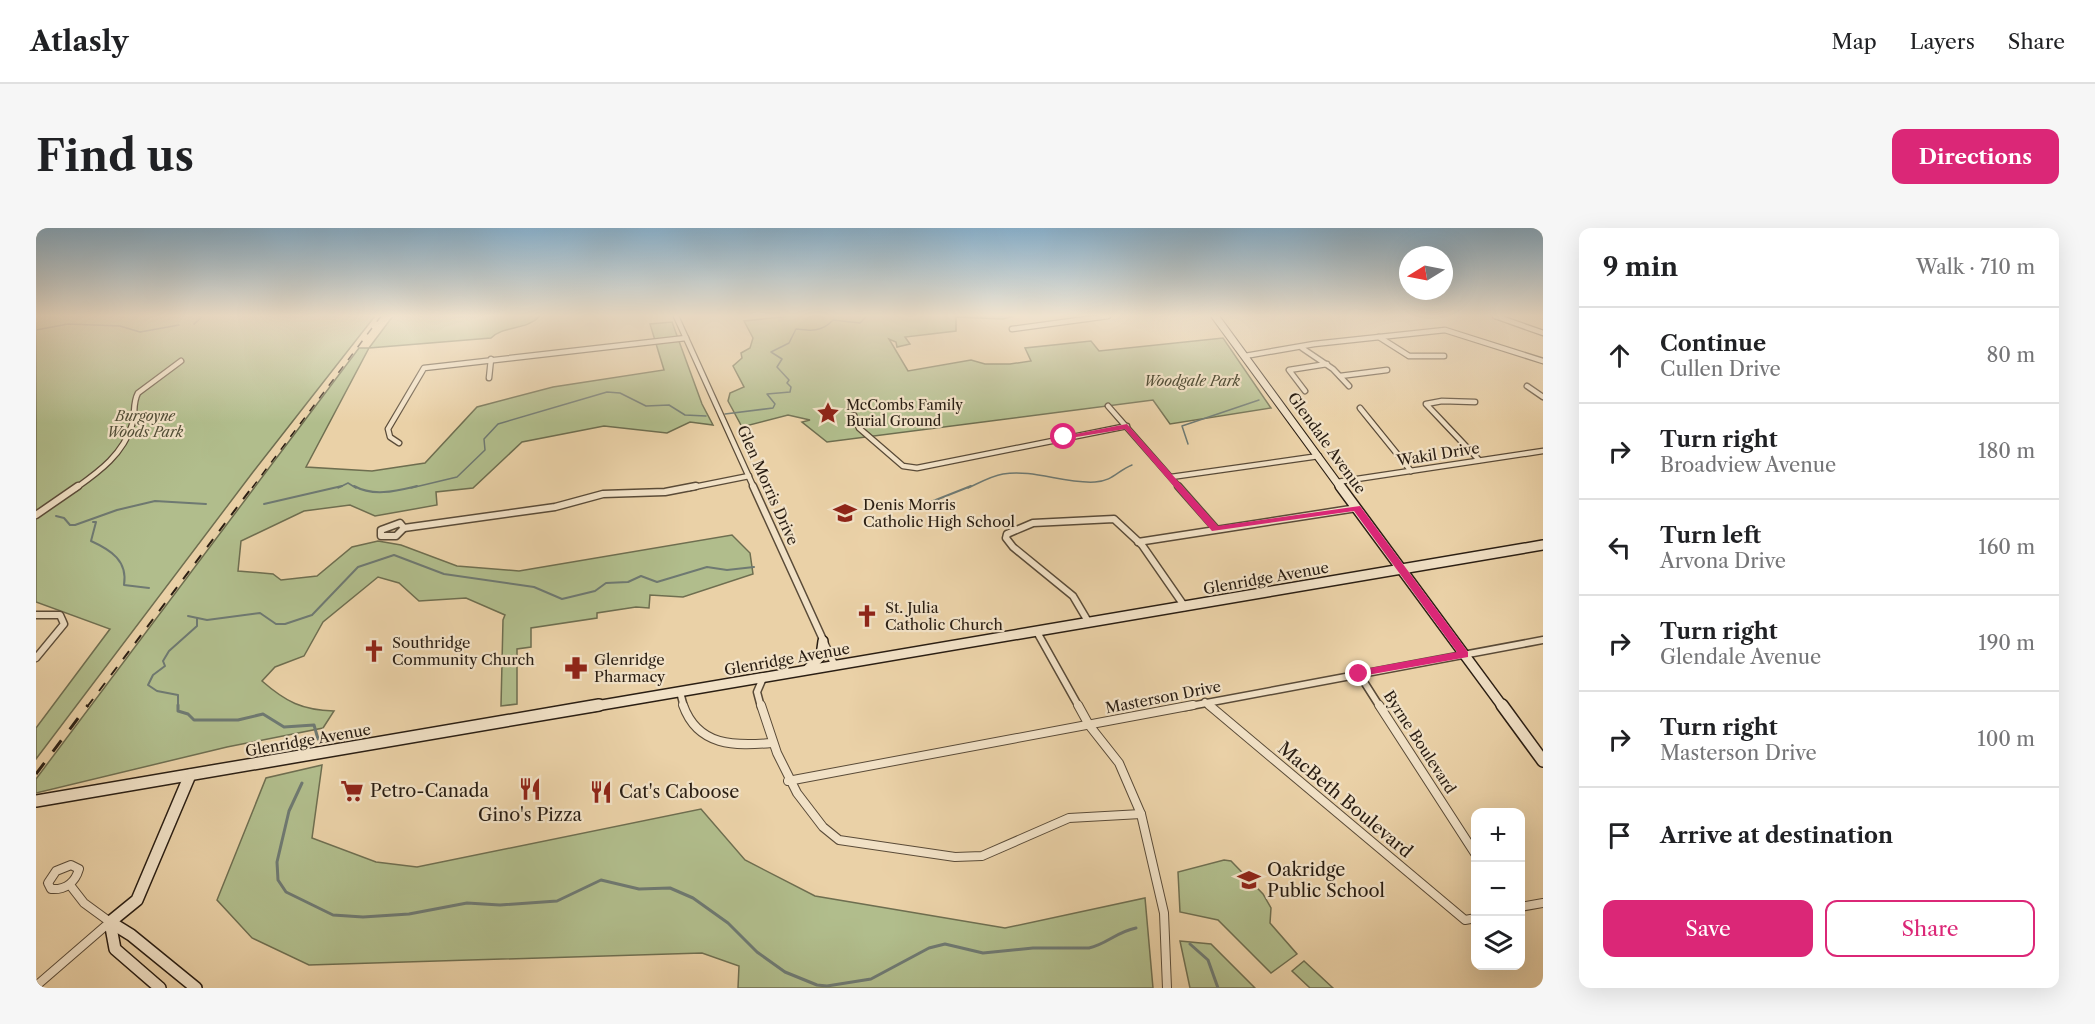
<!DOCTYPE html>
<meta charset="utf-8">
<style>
:root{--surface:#fff;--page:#f6f6f6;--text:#202124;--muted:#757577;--line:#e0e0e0;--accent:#db2777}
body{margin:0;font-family:"Libre Caslon Text",serif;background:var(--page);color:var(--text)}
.controls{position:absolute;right:18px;bottom:18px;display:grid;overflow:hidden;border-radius:12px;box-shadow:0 6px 24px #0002}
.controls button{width:54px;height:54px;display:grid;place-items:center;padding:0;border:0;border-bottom:2px solid var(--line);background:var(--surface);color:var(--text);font:30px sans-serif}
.compass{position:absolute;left:1363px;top:18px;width:54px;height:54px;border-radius:50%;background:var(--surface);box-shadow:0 6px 24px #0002;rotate:260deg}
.stop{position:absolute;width:18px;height:18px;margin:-14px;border:4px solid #db2777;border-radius:50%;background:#fff}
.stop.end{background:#db2777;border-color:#fff;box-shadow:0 2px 6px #0008}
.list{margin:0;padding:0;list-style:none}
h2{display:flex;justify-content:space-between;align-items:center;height:78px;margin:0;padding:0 24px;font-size:26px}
h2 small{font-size:20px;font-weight:400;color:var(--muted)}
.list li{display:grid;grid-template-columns:39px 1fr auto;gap:18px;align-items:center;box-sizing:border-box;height:96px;padding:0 24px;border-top:2px solid var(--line)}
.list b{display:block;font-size:22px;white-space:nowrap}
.list p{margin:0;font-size:20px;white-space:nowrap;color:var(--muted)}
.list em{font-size:20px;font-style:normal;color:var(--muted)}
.actions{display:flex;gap:12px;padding:18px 24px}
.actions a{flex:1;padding:14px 0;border:2px solid var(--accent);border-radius:12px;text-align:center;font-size:21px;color:var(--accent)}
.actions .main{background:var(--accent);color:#fff}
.icon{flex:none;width:33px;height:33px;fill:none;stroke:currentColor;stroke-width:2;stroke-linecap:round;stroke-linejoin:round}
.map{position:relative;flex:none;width:1507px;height:760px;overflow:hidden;border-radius:12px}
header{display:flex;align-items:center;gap:36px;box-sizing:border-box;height:84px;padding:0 30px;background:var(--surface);border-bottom:2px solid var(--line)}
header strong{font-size:28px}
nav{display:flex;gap:33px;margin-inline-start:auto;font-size:21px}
.intro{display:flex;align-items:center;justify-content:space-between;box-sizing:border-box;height:144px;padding:0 36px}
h1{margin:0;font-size:42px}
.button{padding:15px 27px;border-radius:12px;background:var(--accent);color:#fff;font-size:21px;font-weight:700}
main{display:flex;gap:36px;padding:0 36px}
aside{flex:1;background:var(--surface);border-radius:12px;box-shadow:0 6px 24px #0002}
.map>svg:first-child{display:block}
.green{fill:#b1bd8c;stroke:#6e6e50;stroke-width:1.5}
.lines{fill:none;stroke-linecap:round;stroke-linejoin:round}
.stream-far2{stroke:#6e7972;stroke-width:1.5}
.stream-far1{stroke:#6e7972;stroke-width:2}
.stream{stroke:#6e7972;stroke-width:3}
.street-far2-casing{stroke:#5a4b38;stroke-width:7}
.street-far1-casing{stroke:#5a4b38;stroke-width:9}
.street-casing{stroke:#5a4b38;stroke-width:10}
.secondary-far2-casing{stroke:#2a1e13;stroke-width:9}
.secondary-far1-casing{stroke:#2a1e13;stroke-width:12}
.secondary-casing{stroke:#2a1e13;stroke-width:14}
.street-far2{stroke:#f1e1c6;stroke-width:4.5}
.street-far1{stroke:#f1e1c6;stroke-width:6}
.street{stroke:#f1e1c6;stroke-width:8}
.secondary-far2{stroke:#f1e1c6;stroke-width:7}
.secondary-far1{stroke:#f1e1c6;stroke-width:9}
.secondary{stroke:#f1e1c6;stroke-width:11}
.rail-far2{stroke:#2a1e13;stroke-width:1.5;stroke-dasharray:8 8;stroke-linecap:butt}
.rail-far1{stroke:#2a1e13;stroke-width:2;stroke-dasharray:10 10;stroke-linecap:butt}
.rail{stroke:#2a1e13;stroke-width:3;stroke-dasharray:14 14;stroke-linecap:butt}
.route{fill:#db2777}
.labels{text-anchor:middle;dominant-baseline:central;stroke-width:4.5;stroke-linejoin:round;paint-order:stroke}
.far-park-label{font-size:14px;font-style:italic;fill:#524e37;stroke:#f1e1c6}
.far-poi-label{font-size:14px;fill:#2a1e13;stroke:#f1e1c6;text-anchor:start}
.street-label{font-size:15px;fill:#2a1e13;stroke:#f1e1c6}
.poi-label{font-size:15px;fill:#2a1e13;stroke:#f1e1c6;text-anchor:start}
.near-poi-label{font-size:18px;fill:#2a1e13;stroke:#f1e1c6;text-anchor:start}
.near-street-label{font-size:18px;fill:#2a1e13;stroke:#f1e1c6}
</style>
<header>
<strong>Atlasly</strong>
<nav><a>Map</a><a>Layers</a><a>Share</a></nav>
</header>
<div class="intro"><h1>Find us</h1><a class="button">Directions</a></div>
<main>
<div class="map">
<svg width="1507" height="760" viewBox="0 0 1507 760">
<rect width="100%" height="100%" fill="#ead1a7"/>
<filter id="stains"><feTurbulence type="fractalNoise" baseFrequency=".00333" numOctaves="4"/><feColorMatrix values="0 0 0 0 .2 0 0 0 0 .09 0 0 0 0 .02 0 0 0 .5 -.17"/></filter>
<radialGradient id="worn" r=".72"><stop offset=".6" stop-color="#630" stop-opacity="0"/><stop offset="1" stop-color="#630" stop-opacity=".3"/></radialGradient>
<g class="green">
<path d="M0,88H339L217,244L0,531V500L74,401L0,374Z"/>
<path d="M357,88H504C490,103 468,97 455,110L333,120L270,239L336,243L389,235L441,179L517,159L628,142L614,96L636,94L666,176L677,197L654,194L631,205L568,198L486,214L437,260L400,264L401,277L339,288L314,277L268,283L205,313L202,343L237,346L245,352L281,348L316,319L342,313L365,317L421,338L483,343L696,307L714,325L717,346L647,369L614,367L613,380L600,379L561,385V390L495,400V419L481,421V476L465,478L467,392L469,387L430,370L383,373L363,355L342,349L287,394L268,428L239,439L226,453C250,474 266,482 298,483L287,500L191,519L0,565V551L323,120H333Z"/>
<path d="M755,88H978L967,91L920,89V103L869,109L874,116L861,119L860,114L853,111L872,143L935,132L949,136H974L995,133L989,120L1055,113L1063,123L1187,110L1235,180L1134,196L1117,172L791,214L766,194L774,192L752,187L706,199L692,173L694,165L708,159L697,138L706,130L705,125L714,120L717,110L708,93Z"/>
<path d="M286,537L276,610L340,634L381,639L665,581L709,632L779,668L969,700L1109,670L1117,760H702L703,738L666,725L273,737L216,710L181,672L230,550Z"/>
<path d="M1188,632L1195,633L1227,666L1235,680L1234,695L1261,726L1235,745L1182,692L1144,684L1142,644Z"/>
<path d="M1144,713L1175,716L1219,760H1154Z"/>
<path d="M1268,733L1297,760H1274L1256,743Z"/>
</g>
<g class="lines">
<g class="stream-far2">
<path d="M158,96L167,88"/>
<path d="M0,102L32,96L84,98L104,104L143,97"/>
<path d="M689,186L737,180L739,176L731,166L754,164L755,159L751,155L753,152L741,139L746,131L735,124L753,115L760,101C775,103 786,104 797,92L824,95L831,88"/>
<path d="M1152,216L1146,198L1223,172"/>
<path d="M302,260L312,255L320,260"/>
<path d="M375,260L421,249L449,222L448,211L462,196L571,164L584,165L610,178L633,177L649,187L670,188"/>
<path d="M932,260C943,255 955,248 967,246C998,241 1028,256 1059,254C1077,253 1081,243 1096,237"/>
</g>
<g class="stream-far1">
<path d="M318,258C338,269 360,263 381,258"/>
<path d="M228,276L306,258"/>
<path d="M877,281L935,258"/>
<path d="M20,288L28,290L34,297H39L81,282L119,273L170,276"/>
<path d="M57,294H60L55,313C75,322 92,333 88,357L113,360"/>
<path d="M152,388L171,392L224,385L240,396H249L276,387L322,339L358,327L408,346L498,359L526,371L559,363L570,355L592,354L605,348L621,354L671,339L691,342L718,339"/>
<path d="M142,479V467L121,463L112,457L117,447L129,438L127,433L133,423L161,398V390"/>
</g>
<g class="stream">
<path d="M142,477V483L152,486L158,492H202L227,486L248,499L278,497L282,511"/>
<path d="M266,555L253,583L241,634L242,652L250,664L297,687L327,689L373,686L431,675L464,677L521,673L565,652L603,661L634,660L657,670L692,695L721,724L749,744L781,757L791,758L835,751L893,720L909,716L947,725L997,720H1053C1071,716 1080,704 1100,700"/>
<path d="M1154,716L1172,732L1182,760"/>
</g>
<g class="street-far2-casing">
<g id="street-far2">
<path d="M640,88L718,260"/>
<path d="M1459,88L1507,105"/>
<path d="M976,101L1072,88"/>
<path d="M1343,109L1373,128H1408"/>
<path d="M1266,120L1297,141L1313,158"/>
<path d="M1209,128L1278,116L1409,102L1507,133"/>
<path d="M1304,148L1351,142"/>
<path d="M453,150L455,131"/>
<path d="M1491,158L1507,169"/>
<path d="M1269,163L1253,142L1291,136"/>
<path d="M1439,174L1406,173L1390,176L1443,232"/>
<path d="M1072,178L1144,260"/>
<path d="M1324,180L1375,243"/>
<path d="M818,187L823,200L867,238L881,240L1091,198"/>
<path d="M363,215L354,209L352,201L388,140L650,110"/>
<path d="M1135,249L1283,228"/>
<path d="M1301,254L1507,223"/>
<path d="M40,260C64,243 87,226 96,197C100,186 96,176 102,165L145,133"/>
<path d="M653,260L713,248"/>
</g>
</g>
<g class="street-far1-casing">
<g id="street-far1">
<path d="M717,258L799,438"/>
<path d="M1142,258L1180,301"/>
<path d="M0,287L42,258"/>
<path d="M364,295L368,300L360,308H345V302Z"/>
<path d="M368,300L519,279L567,266L629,264L660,258"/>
<path d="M1102,314L1321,280"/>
<path d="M0,387H24L28,396L0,430"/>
<path d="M1053,395L1037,368L977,319L970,310L971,306L997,295L1078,291L1106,317L1149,379"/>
<path d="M1001,404L1043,479"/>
<path d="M1323,446L1344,479"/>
<path d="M644,464L648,479"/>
<path d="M1169,474L1175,479"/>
<path d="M725,479L721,464L727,450"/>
<path d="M1149,479L1507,412"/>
</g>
</g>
<g class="street-casing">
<g id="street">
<path d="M647,477C662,519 699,518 736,515"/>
<path d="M725,477L741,525L761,565L787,599L803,612L919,629L946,628L1033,590L1105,586"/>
<path d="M1042,477L1053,497L1083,535L1105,586L1128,685L1131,760"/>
<path d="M1173,477L1429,692L1440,690"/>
<path d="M1343,477L1440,627"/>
<path d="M752,553L1157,477"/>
<path d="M35,637L43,641C39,655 29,662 15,661L12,655L20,643Z"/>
<path d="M1484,679L1507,675"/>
<path d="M0,758L74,694L48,675L34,657"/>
</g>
</g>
<g class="secondary-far2-casing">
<path id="secondary-far2" d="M1179,88L1305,260"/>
</g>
<g class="secondary-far1-casing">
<g id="secondary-far1">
<path d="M1304,258L1467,479"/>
<path d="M772,441L785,428L787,413"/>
<path d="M554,479L1507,317"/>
</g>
</g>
<g class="secondary-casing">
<g id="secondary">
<path d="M1466,477L1507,533"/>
<path d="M0,573L563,477"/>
<path d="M74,694L101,672L154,547"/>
<path d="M74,694L95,707L160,760"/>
<path d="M74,694L79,721L124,760"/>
</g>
</g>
<use href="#street-far2" class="street-far2"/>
<use href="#street-far1" class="street-far1"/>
<use href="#street" class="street"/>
<use href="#secondary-far2" class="secondary-far2"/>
<use href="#secondary-far1" class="secondary-far1"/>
<use href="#secondary" class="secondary"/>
<path class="rail-far2" d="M216,260L345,88"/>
<path class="rail-far1" d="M51,479L217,258"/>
<path class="rail" d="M0,546L52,477"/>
</g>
<linearGradient id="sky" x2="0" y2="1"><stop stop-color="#89b4d2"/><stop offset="0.45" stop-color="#f6ead7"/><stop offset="1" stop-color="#f6ead7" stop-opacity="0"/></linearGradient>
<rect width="1507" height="195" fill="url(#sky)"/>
<path class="route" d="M1091,196L1182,298L1324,278L1432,424V429L1320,449L1318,446L1323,442L1421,424L1318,283L1176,303L1089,201L1028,211L1024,209Z"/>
<defs>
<g id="sight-bare" transform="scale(1.8)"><path d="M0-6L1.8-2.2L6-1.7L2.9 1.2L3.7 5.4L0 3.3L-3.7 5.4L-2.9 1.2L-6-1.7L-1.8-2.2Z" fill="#8f2418" stroke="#f1e1c6" stroke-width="2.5" paint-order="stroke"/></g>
<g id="school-bare" transform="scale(1.8)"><path d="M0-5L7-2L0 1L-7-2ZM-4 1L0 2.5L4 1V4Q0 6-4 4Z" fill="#8f2418" stroke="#f1e1c6" stroke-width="2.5" paint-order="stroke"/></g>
<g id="church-bare" transform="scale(1.8)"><path d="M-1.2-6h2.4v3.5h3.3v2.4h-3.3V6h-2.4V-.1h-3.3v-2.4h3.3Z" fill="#8f2418" stroke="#f1e1c6" stroke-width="2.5" paint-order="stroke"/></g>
<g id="pharmacy-bare" transform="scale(1.8)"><path d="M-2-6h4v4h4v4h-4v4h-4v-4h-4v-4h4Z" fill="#8f2418" stroke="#f1e1c6" stroke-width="2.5" paint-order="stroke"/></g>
<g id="restaurant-bare" transform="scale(1.8)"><path d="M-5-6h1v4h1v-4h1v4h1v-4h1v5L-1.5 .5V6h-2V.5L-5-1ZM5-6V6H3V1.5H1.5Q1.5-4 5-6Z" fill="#8f2418" stroke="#f1e1c6" stroke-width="2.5" paint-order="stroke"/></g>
<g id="supermarket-bare" transform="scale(1.8)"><path d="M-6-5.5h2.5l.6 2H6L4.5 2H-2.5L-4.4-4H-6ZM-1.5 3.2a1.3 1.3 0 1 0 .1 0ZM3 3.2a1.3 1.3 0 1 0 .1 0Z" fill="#8f2418" stroke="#f1e1c6" stroke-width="2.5" paint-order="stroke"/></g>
</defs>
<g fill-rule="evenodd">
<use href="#sight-bare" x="792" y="185"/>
<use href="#school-bare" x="809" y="285"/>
<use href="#church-bare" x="831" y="388"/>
<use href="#church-bare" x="338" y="423"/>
<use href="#pharmacy-bare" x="540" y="440"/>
<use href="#restaurant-bare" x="494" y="561"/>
<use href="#supermarket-bare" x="316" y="563"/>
<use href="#restaurant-bare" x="565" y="564"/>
<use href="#school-bare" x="1213" y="652"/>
</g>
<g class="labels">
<g class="far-park-label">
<text x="1156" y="153">Woodgale Park</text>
<text x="109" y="188">Burgoyne<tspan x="109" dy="16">Woods Park</tspan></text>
</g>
<g class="far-poi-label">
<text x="810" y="177">McCombs Family<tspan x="810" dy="16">Burial Ground</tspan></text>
</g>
<g class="street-label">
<text transform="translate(1291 215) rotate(54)">Glendale Avenue</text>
<text transform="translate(1402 226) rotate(-9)">Wakil Drive</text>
<text transform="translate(732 257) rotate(66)">Glen Morris Drive</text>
<text transform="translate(1230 350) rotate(-10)">Glenridge Avenue</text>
<text transform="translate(751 431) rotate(-10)">Glenridge Avenue</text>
<text transform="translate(1127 469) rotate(-11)">Masterson Drive</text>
<text transform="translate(272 512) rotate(-10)">Glenridge Avenue</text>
<text transform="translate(1384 514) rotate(57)">Byrne Boulevard</text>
</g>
<g class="poi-label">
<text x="827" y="276">Denis Morris<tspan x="827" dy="17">Catholic High School</tspan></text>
<text x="849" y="379">St. Julia<tspan x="849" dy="17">Catholic Church</tspan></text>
<text x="356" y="414">Southridge<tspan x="356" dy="17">Community Church</tspan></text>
<text x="558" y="431">Glenridge<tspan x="558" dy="17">Pharmacy</tspan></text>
</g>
<g class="near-poi-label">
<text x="334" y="563">Petro-Canada</text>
<text x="583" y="564">Cat's Caboose</text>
<text x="494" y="587" text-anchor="middle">Gino's Pizza</text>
<text x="1231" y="642">Oakridge<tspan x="1231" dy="21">Public School</tspan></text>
</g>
<g class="near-street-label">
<text transform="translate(1309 572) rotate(40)">MacBeth Boulevard</text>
</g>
</g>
<rect width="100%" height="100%" filter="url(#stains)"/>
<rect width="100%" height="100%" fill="url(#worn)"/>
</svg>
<div class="controls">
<button>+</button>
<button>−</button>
<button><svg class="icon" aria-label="layers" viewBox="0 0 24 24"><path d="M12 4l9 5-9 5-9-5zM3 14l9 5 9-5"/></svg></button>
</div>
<svg class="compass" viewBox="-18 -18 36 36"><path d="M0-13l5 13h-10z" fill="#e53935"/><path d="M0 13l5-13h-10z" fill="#757577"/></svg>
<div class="stop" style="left:1028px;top:209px"></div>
<div class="stop end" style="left:1323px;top:446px"></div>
</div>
<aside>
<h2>9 min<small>Walk · 710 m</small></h2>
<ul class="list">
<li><svg class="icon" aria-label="ahead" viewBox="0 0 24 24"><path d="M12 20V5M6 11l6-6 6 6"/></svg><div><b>Continue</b><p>Cullen Drive</p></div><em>80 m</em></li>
<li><svg class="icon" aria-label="right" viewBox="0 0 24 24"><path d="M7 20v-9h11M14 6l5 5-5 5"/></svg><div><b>Turn right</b><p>Broadview Avenue</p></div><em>180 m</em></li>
<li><svg class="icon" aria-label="left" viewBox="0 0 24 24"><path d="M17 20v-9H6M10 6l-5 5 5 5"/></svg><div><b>Turn left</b><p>Arvona Drive</p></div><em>160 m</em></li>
<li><svg class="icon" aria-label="right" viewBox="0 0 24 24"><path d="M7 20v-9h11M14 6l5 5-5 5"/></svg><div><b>Turn right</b><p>Glendale Avenue</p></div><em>190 m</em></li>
<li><svg class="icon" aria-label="right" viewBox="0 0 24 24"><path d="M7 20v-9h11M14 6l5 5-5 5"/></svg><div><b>Turn right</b><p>Masterson Drive</p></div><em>100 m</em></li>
<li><svg class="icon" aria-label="arrive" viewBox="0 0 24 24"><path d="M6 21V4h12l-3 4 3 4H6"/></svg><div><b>Arrive at destination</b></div></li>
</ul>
<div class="actions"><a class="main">Save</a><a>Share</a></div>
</aside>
</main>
